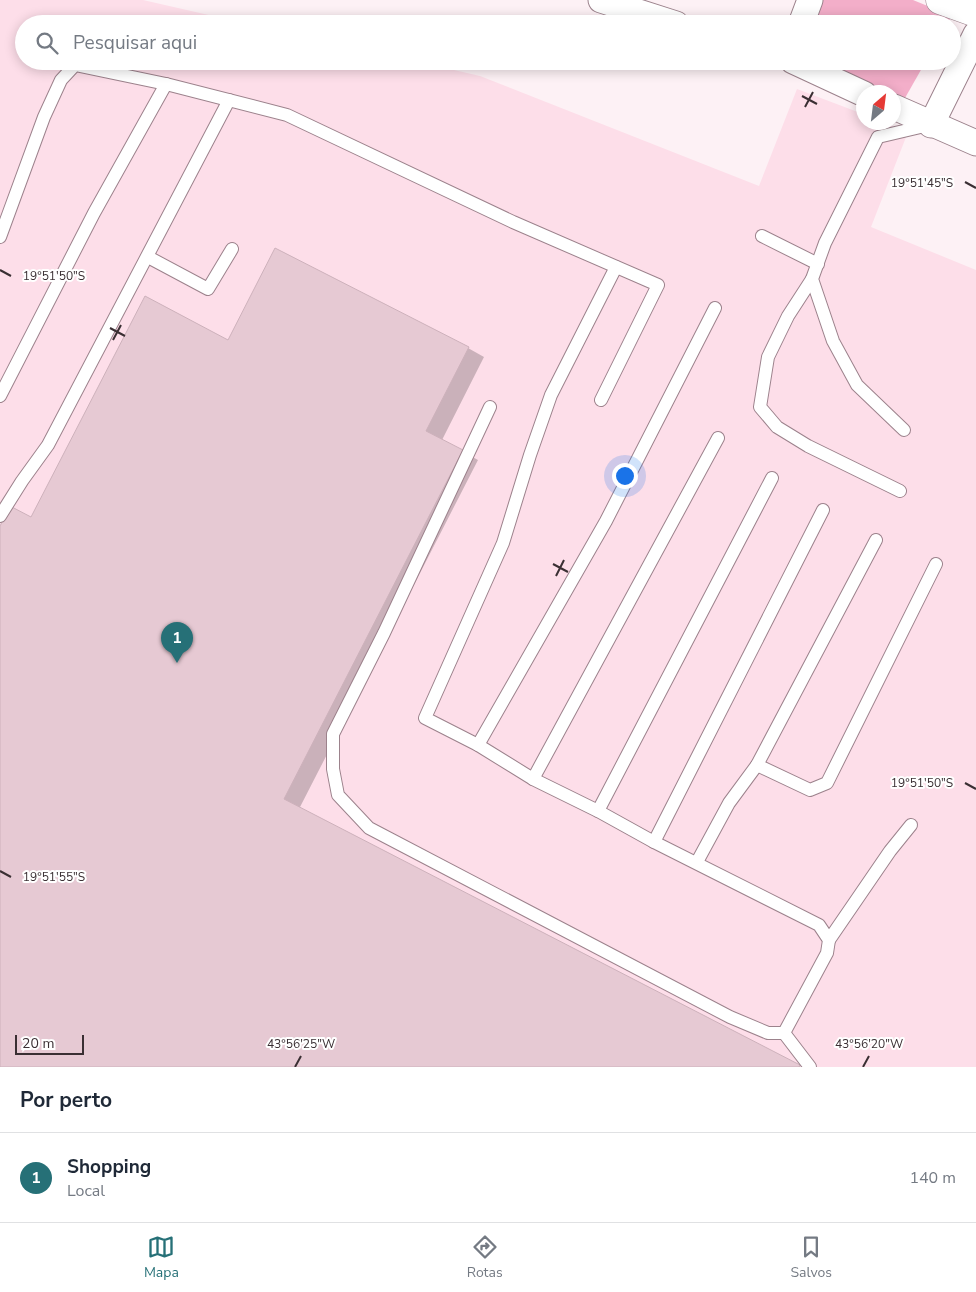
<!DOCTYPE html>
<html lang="pt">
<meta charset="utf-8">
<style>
:root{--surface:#fff;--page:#f2f2f3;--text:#1f2937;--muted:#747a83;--line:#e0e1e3;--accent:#267077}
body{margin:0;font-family:"Nunito Sans",sans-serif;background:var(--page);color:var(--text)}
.compass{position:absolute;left:856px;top:85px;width:45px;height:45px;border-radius:50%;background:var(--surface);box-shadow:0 2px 12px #0003;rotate:28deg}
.scale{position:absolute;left:15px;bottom:12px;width:69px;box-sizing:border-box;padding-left:5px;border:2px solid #3a2f33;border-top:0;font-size:14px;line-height:18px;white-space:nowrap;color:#3a2f33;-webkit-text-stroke:4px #fff;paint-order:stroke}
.you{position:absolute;left:624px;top:475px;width:18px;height:18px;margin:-12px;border:4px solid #fff;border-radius:50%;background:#1a73e8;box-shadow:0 0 0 8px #1a73e833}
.badge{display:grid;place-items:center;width:32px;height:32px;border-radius:50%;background:var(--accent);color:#fff;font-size:16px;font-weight:700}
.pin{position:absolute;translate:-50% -41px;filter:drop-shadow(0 1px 2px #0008)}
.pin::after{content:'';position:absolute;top:26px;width:18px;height:15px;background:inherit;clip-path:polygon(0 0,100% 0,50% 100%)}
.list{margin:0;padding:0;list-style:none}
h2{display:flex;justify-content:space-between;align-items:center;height:65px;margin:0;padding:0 20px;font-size:21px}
h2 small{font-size:16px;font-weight:400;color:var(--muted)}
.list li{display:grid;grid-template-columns:32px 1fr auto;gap:15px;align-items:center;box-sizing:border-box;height:90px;padding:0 20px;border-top:1px solid var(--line)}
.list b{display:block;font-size:19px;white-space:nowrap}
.list p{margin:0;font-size:16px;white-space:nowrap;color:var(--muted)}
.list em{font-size:16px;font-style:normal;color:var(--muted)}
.icon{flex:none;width:28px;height:28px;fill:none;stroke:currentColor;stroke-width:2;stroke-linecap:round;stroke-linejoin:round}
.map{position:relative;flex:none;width:976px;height:1067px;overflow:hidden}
.search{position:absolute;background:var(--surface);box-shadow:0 2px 12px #0003;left:15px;right:15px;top:15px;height:55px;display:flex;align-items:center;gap:12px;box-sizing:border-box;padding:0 18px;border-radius:28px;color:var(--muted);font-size:19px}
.sheet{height:155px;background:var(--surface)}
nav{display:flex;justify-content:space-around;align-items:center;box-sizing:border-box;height:70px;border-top:1px solid var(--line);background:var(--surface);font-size:14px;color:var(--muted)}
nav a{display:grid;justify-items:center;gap:2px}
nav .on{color:var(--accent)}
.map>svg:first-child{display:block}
.built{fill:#fddee9}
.green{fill:#f3aec9}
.shadow{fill:#0003}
.building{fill:#e6c9d3;stroke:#cdb1bb}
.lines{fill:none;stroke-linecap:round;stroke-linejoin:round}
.lane-casing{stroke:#9c828c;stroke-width:14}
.street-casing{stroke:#9c828c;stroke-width:27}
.secondary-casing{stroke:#9c828c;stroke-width:29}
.lane{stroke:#fff;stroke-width:12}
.street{stroke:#fff;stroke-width:25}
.secondary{stroke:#fff;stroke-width:28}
.ticks{fill:none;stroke:#3a2f33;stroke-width:2}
.ticks-label{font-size:12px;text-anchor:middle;fill:#3a2f33;stroke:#fff;stroke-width:4;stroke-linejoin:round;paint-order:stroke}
</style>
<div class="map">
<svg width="976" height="1067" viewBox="0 0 976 1067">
<rect width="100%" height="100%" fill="#fdf1f5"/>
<path class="built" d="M0,0H143L248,24H24V61H415L480,76L759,186L797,89L863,114L864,122L884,123L908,132L871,227L976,270V1067H0Z"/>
<g class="green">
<path d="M818,0H913L952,16L947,24H808Z"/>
<path d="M804,61H926L905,98Z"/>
</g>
<path class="shadow" d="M229,341L468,348L484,357L442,440L478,460L299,809L801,1067H0V529L32,519Z"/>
<path class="building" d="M275,248L469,347L426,431L463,450L284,799L800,1065L799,1067H0V526L10,506L31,517L145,296L228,340Z"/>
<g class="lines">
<g class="lane-casing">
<g id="lane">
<path d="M762,236L818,264"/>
<path d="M0,237L44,117L61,80L75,65L166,84L287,115L513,222L658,285L601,400"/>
<path d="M148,257L208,289L232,249"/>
<path d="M812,279L788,316L768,357L760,407L777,427L808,446L900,491"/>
<path d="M0,396L94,213L166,84"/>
<path d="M490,407L384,633L333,734V769L338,795L369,828L730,1017L768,1033H784L827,953L829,940L819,925L654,842L598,811L533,779L478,745L425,718L503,543L530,455L551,395L616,267"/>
<path d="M904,430L857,385L833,341L812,279L825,243L878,137L929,125"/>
<path d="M0,516L22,481L48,445L229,100"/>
<path d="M478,745L606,521L715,308"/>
<path d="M757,765L810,790L827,783L936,564"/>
<path d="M533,779L718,438"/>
<path d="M598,811L772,478"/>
<path d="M654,842L823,510"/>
<path d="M697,862L729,803L757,765L876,540"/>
<path d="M829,940L890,851L911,825"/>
<path d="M784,1033L810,1067"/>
</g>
</g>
<g class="street-casing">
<g id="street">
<path d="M601,0L676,24"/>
<path d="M801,24L810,0"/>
<path d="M793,61L864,94"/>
<path d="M894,107L976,143"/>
<path d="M931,125L976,34"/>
</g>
</g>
<g class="secondary-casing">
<path id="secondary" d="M940,0L976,13"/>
</g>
<use href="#lane" class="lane"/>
<use href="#street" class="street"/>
<use href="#secondary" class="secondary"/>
</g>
<path class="ticks" d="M802,96L817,104M805,107L813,92M965,182L976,188M0,270L11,276M110,328L125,336M113,340L121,325M553,564L568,572M556,576L564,560M965,783L976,789M0,871L11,877M295,1067L301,1056M863,1067L869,1056"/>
<g class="ticks-label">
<text x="922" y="187">19°51'45"S</text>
<text x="54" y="280">19°51'50"S</text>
<text x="922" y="787">19°51'50"S</text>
<text x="54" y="881">19°51'55"S</text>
<text x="301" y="1048">43°56'25"W</text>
<text x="869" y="1048">43°56'20"W</text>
</g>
</svg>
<svg class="compass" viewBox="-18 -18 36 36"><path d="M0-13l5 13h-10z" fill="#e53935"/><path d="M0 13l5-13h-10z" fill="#747a83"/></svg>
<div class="scale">20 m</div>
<div class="you"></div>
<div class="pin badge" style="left:177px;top:663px">1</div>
<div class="search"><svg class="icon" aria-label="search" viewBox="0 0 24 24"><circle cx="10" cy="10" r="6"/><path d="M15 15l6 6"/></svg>Pesquisar aqui</div>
</div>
<section class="sheet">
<h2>Por perto<small></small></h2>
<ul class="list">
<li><span class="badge">1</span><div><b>Shopping</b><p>Local</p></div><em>140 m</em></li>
</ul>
</section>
<nav>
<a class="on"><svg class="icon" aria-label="map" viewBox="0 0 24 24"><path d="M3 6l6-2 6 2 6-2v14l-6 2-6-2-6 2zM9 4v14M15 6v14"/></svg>Mapa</a>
<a><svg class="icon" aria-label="directions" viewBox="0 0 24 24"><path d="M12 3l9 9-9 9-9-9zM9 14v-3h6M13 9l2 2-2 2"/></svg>Rotas</a>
<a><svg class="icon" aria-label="saved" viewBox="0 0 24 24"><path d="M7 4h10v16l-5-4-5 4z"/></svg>Salvos</a>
</nav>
